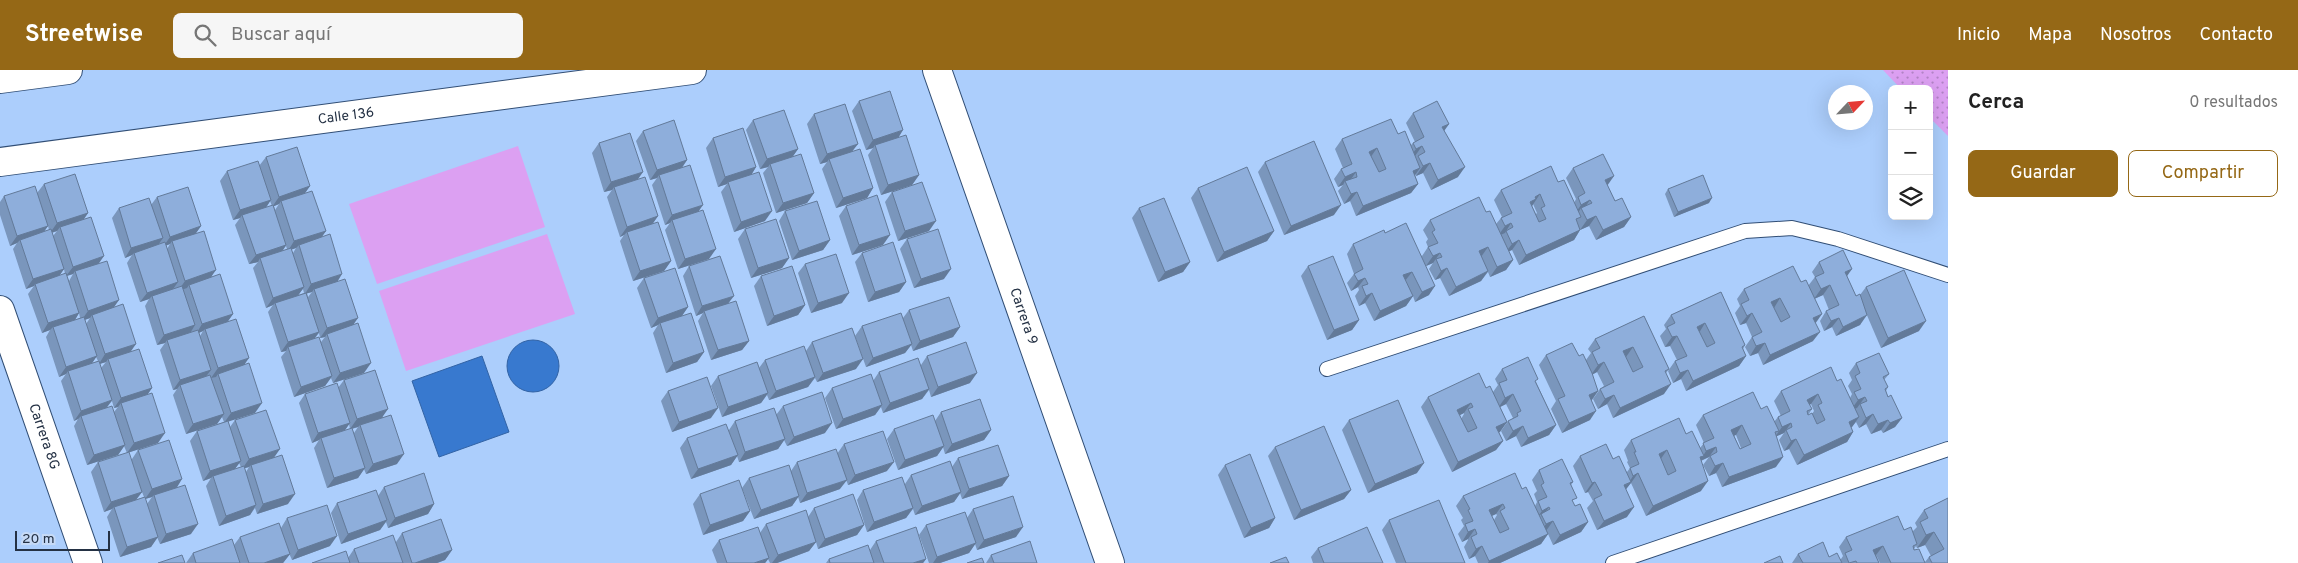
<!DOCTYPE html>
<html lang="es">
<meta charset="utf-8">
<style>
:root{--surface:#fff;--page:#f6f6f6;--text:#222;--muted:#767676;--line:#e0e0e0;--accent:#956816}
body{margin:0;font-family:Overpass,sans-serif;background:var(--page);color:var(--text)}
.controls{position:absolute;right:15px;top:15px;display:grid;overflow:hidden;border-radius:8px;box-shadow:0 5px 20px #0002}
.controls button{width:45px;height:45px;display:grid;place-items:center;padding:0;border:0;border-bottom:1px solid var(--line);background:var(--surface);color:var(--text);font:25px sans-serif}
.compass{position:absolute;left:1828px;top:15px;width:45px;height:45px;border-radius:50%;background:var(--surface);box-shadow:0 5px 20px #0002;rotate:64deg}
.scale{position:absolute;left:15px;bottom:12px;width:95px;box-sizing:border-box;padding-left:5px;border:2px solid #243144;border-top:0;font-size:14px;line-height:18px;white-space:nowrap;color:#243144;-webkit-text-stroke:4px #c6daf6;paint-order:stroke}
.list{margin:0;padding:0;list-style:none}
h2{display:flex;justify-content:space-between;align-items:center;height:65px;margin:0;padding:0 20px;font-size:21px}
h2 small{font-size:16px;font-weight:400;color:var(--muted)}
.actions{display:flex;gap:10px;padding:15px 20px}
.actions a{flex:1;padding:11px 0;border:1px solid var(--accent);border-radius:8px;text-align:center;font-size:18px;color:var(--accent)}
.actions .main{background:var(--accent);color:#fff}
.icon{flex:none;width:28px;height:28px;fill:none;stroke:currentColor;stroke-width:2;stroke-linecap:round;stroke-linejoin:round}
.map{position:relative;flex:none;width:1948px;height:493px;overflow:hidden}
header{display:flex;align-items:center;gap:30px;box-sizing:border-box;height:70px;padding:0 25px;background:var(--accent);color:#fff}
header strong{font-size:24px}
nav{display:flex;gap:28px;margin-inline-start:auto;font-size:18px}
.search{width:350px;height:45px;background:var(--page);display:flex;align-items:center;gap:12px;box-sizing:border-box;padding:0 18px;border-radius:8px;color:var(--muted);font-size:19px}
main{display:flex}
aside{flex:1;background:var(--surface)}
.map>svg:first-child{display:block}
.grass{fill:url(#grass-dots)}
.garden{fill:#dca0f2}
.water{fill:#3879cf;stroke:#3263a5}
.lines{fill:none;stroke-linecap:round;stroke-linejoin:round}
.service-casing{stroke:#314e75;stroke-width:16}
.minor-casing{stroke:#314e75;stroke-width:30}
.service{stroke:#fff;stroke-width:14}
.minor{stroke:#fff;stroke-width:28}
.wall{fill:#7a96bc;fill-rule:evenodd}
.shaded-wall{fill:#637a99}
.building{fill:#8eaedb;stroke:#637a99;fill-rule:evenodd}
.labels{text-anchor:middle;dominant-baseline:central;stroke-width:4;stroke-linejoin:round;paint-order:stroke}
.street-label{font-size:14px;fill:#243144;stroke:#c6daf6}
</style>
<header>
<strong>Streetwise</strong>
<div class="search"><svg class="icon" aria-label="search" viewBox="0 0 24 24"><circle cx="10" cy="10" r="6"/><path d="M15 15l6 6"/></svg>Buscar aquí</div>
<nav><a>Inicio</a><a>Mapa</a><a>Nosotros</a><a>Contacto</a></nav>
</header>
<main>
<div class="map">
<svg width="1948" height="493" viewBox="0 0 1948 493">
<defs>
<pattern id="grass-dots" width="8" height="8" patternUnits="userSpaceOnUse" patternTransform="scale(1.25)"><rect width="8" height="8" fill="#dca0f2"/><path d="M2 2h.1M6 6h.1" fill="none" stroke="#b283c6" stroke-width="1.8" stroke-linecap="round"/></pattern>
</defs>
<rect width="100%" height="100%" fill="#accefc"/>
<path class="grass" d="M1883,0H1948V66L1929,47V19H1901Z"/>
<g class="garden">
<path d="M518,76L545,157L377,214L349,134Z"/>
<path d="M547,164L575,244L406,301L379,221Z"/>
</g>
<g class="water">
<circle cx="533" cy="296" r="26"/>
<path d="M482,286L509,362L439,387L412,311Z"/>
</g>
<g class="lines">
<g class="service-casing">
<g id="service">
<path d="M1327,299L1745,161L1792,158L1838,169L1948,205"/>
<path d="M1613,493L1948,379"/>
</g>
</g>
<g class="minor-casing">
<g id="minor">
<path id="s1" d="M937,0L1110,493"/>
<path d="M0,9L68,0"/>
<path id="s2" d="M0,92L692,0"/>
<path id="s3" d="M0,240L88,493"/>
</g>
</g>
<use href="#service" class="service"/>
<use href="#minor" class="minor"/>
</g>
<g class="wall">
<path d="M859,31L898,68L919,105L912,115L881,125L868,85L873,78L866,80L852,41Z"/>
<path d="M1413,43L1449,54L1444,60L1458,107L1431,120L1423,103L1416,106L1415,104V105L1418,114L1411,123L1356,146L1350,131L1344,134L1338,121L1343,115L1338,117L1334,109L1341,99L1343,98L1335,79L1342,69L1398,64L1411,75L1413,73L1415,72L1406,53Z"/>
<path d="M814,44L852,81L873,118L867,128L836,138L822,99L827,92L820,94L807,54Z"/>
<path d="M753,50L798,79L793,86L814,123L807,133L776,143L763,103L768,97L760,99L746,60Z"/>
<path d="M643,61L687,90L682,98L699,141L709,189L678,199L665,160L670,153L665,155L652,115L657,108L650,110L636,71Z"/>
<path d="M713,68L756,97L751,105L765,151L734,162L721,122L727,114L718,117L706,78Z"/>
<path d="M599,73L637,110L658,146L653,153L671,191L664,201L633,211L620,171L624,165L620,167L607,127L612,120L604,122L592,83Z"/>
<path d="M266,87L310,116L304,124L326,161L321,167L337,211L354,254L364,303L333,313L331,308L325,316L294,327L281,287L286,281L281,282L268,242L273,235L266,238L253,198L258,192L249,194L235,155L240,148L233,150L220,111L227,101L259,96ZM270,131L272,136L266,138ZM279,134L275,140L274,136ZM286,176L287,179L282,181ZM296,178L293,183L291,179ZM303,219L304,223L298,225ZM312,222L308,227L307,223ZM319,263L320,268L325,267L321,272L315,268Z"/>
<path d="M1265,92L1334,145L1284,165L1258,102Z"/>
<path d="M1573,98L1607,115L1615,131L1631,147L1624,157L1596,170L1589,156L1580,160L1574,170L1519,195L1512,180L1509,181L1513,190L1506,200L1490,207L1488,202L1481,211L1449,226L1440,208L1435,210L1429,199L1433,193L1426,196L1429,225L1415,232L1413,226L1406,236L1374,251L1365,233L1359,236L1355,226L1359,220L1358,217L1351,221L1347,213L1354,204L1347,184L1353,174L1385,163L1422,186L1428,177L1426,172L1428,169L1423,160L1430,150L1486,142L1496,154L1501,148L1502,147L1494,130L1501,120L1558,112L1574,133L1576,129L1566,108ZM1533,134L1537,143L1536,144L1532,136Z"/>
<path d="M44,114L88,143L84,149L98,194L131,281L152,318L147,325L158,373L127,383L124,376L118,385L87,395L74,356L78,349L74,351L61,311L66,304L59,307L46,267L50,260L42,263L28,224L34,216L26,219L13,179L17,173L10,176L0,145V132L4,126L37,123ZM48,156L49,160L44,161ZM57,161L53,166L52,163ZM64,199L65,204L59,206ZM73,204L69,211L67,206ZM79,243L80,248L75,250ZM90,248L86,254L85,250ZM96,287L98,291L92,293ZM106,292L101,298L100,294ZM112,331L114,338L118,337L114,342L107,337Z"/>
<path d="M1198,118L1274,161L1267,171L1217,192L1191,128Z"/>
<path d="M1668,119L1709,133L1674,147L1665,124Z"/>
<path d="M892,122L929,161L898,171L885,132Z"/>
<path d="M157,127L201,156L195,164L212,207L233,244L228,251L245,294L255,343L228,351L230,357L235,350L274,387L288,434L257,444L255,438L250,445L219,456L206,416L211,408L203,411L190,371L197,361L224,352L222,347L217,354L186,364L173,325L177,319L173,320L160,280L165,273L157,275L145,236L149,229L140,232L127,193L132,185L125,188L112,148L119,138L151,135ZM170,174L167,179L166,175ZM203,261L200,266L199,263ZM239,393L241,397L235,399ZM249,397L246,402L244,398Z"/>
<path d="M846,136L883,175L852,185L839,146Z"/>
<path d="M1139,138L1190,192L1183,202L1158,212L1132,148Z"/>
<path d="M785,141L830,170L823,180L792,190L779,151Z"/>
<path d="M745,159L789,188L782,198L751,208L738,169Z"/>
<path d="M907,169L944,209L914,218L900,179Z"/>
<path d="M862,183L906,212L899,222L868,232L855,192Z"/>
<path d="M1819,192L1847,206L1856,226L1860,225L1866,217L1919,261L1881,278L1866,243L1860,255L1836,266L1832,257L1824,261L1820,251L1826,241L1829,240L1823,225L1814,229L1815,253L1813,271L1763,295L1758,283L1750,286L1745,277L1752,267L1746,253L1740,255L1735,243L1740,236L1737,229L1744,219L1801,212L1808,216L1815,207L1812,202Z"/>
<path d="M805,194L842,233L811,243L798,203Z"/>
<path d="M689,196L728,233L749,271L742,280L711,290L698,251L703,243L696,246L683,206Z"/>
<path d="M1308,196L1359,250L1352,260L1327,270L1301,206Z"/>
<path d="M761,206L805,235L798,245L767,256L754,216Z"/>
<path d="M644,208L688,237L682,246L704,282L697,292L666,303L653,263L658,255L651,258L637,218Z"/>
<path d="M1721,222L1745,275L1743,279L1746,286L1739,296L1686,321L1681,309L1673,313L1668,301L1675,291L1677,290L1670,276L1665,277L1660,266L1666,259L1664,255L1671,245Z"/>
<path d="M909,240L960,257L953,267L913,281L911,275L905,283L866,297L855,266L862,256L903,248Z"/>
<path d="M1644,246L1669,299L1666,303L1664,324L1613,348L1607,334L1598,339L1593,329L1600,319L1604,316L1597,302L1592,305L1598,321L1592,330L1590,350L1562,363L1551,339L1556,331L1539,295L1546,285L1579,286L1586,290L1591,283L1588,279L1595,269Z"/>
<path d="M812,272L856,299L817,312L815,308L808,317L769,330L767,325L761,333L722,347L711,316L718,306L759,298L765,290L806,281Z"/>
<path d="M927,286L970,313L931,327L929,320L922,329L883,343L881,337L875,345L836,359L825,328L832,318L873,311L879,302L921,295Z"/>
<path d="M1856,293L1889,304L1884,310L1888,317L1886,321L1888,327L1902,348L1895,357L1883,363L1881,360L1871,364L1866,354L1859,358L1856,352L1851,358L1853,362L1847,372L1797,395L1789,379L1784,381L1779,370L1784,363L1776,366V397L1722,417L1716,403L1709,406L1703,395L1709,387L1701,391V421L1646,446L1631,413L1626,419L1627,447L1597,460L1587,438L1593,431L1588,422L1585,423L1573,396L1580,386L1613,389L1627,402L1630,398L1627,392L1628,391L1624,380L1631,370L1686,364L1700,378L1704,373L1696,355L1703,345L1761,339L1774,352L1778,347L1781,346L1774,331L1781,321L1837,311L1850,328L1852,324L1848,316L1852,310L1849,303ZM1811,334L1814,341L1812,344L1808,345L1812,339L1809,335ZM1734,365H1736L1741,378L1740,379Z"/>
<path d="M1502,299L1536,312L1556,355L1549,365L1521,377L1516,366L1506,371L1501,361L1508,351L1513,348L1506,334L1500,337L1507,352L1499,362L1503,371L1496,380L1452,402L1421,337L1428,327L1486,318L1493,322L1498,315L1495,309ZM1464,343V344L1461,349L1460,345Z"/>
<path d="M344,310L383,347L397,394L366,404L364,399L358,408L327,418L314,378L319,370L312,373L299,333L305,324L338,318ZM349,354L350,359L344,361ZM358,357L354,363L352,359Z"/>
<path d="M668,321L711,348L672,362L661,331Z"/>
<path d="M783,336L825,363L787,376L784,370L778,379L739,392L737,386L731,395L691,409L680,378L687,368L729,360L735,351L776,345Z"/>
<path d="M941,342L991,360L984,370L945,384L943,377L937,386L898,400L887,369L894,359L935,351Z"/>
<path d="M1349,350L1417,403L1368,423L1342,360Z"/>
<path d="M844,374L887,401L848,415L837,384Z"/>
<path d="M1275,377L1351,420L1344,429L1294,450L1268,386Z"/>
<path d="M138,380L177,417L191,464L160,474L157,467L151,477L120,487L107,447L112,439L104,442L91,402L98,392L132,389ZM142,422L144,427L136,430ZM152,427L147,434L145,429Z"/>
<path d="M958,388L1009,406L1002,416L962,429L960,423L954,432L915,445L913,439L906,448L867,462L857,430L863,420L905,414L911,405L952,397Z"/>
<path d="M797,392L840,419L800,433L798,427L792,436L754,449L742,418L749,408L791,401Z"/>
<path d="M1225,395L1275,448L1269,458L1244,468L1218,405Z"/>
<path d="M1539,400L1573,412L1571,415L1573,433L1575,436L1588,452L1581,462L1553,475L1548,464L1541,474L1500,493H1478L1475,486L1469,489L1464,477L1468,470V469L1462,472L1458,464L1464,456L1461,450L1463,448L1456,436L1463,426L1522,419L1535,436L1537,432L1534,424L1537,421L1532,410ZM1496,444L1497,445L1494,450L1492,446Z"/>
<path d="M384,417L434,434L428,444L388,458L386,452L380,460L341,474L331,443L337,433L378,426Z"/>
<path d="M700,424L750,441L743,451L703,465L693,434Z"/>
<path d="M1948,428V493H1880L1876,485L1879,493H1792L1798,484L1829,487L1841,489L1843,486L1839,477L1846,467L1904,460L1912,462L1917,457L1915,453L1924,440ZM1925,475L1931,486L1929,487L1925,492L1914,479L1916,476L1917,478Z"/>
<path d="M814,438L864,455L857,465L818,479L816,472L809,481L777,493H770L768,489L765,493H717L712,480L719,470L760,463L766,454L808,447Z"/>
<path d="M973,439L1016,467L977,480L975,474L969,483L940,493H929L919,465L926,455L967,448Z"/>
<path d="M287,448L330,476L292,490L288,481L290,484L283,493H186L193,483L234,475L240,467L281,458Z"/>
<path d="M1389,450L1465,493H1396L1382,460Z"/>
<path d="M402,463L452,480L445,490L437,493H312L348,488L354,479L396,472Z"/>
<path d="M876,471L926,489L923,493H826L829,489L870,480Z"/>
<path d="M1318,478L1383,493H1313L1311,487Z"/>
<path d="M991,485L1037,493H986Z"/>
</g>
<g class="shaded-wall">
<path d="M1449,54L1442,64V57Z"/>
<path d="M903,60L897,70L875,75L873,78L866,80L873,70Z"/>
<path d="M858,74L851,83L829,89L827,92L820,94L827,84Z"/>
<path d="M1422,76L1415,86L1409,88L1416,79Z"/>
<path d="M1377,78L1370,88L1369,82Z"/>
<path d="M798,79L791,89L770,94L768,97L760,99L767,89Z"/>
<path d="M687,90L680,100L659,105L657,108L650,110L657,100Z"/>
<path d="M1430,93L1423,103L1416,106L1423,96Z"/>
<path d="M756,97L750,107L728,112L727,114L718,117L725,107Z"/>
<path d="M1465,97L1458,107L1431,120L1438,110Z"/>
<path d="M1420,98L1413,108V101Z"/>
<path d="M643,102L636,112L614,117L612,120L604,122L611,112Z"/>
<path d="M1356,102L1349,112L1345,111L1343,115L1338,117L1345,107Z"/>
<path d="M919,105L912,115L881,125L888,115Z"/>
<path d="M1614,106L1607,116L1605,110Z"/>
<path d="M1418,114L1411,123L1356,146L1363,136Z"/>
<path d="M310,116L303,126L281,131L279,134L272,137L279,127Z"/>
<path d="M873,118L867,128L836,138L843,128Z"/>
<path d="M1357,122L1350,131L1344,134L1351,124Z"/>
<path d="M814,123L807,133L776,143L783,133Z"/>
<path d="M1540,124L1530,139L1524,142L1535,127Z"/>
<path d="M1712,128L1709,133L1674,147L1678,142Z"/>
<path d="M271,130L264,140L242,145L240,148L233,150L240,140Z"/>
<path d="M1590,130L1583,140L1581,138L1578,143L1574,145L1581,135Z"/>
<path d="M703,135L696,145L672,150L670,153L665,155L672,145Z"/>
<path d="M1341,135L1334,145L1284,165L1291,156Z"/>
<path d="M772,141L765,151L734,162L741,152Z"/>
<path d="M88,143L81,153L60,157L57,161L50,163L57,153Z"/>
<path d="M658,146L651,156L627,162L624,165L620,167L627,157Z"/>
<path d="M1596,146L1589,156L1580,160L1574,170L1519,195L1526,185L1580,160L1587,150Z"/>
<path d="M1631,147L1624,157L1596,170L1603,160Z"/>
<path d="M936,151L929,161L898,171L905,161Z"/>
<path d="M1511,153L1505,163L1498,166L1505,156Z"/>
<path d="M48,156L41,166L20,170L17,173L10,176L17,166Z"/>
<path d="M201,156L194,166L172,171L170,174L163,177L170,167Z"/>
<path d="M326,161L319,171L299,175L296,178L288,181L294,171Z"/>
<path d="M1274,161L1267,171L1217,192L1224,182Z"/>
<path d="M890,165L883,175L852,185L859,175Z"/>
<path d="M163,168L156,178L134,183L132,185L125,188L131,178Z"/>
<path d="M830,170L823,180L792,190L799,181Z"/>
<path d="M1519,170L1512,180L1505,183L1512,174Z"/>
<path d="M286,175L280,185L260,188L258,192L249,194L256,185Z"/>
<path d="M1488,177L1481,187L1479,181Z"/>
<path d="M716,179L709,189L678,199L685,189Z"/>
<path d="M1440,183L1433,193L1426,196L1433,186Z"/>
<path d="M104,186L97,196L75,201L73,204L66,206L73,197Z"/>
<path d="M789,188L782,198L751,208L758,198Z"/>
<path d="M1513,190L1506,200L1490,207L1497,197Z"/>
<path d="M671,191L664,201L633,211L640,201Z"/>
<path d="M1190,192L1183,202L1158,212L1165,202Z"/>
<path d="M1447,198L1440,208L1435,210L1441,201Z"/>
<path d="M64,199L57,209L35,214L34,216L26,219L33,209Z"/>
<path d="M951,199L944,209L914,218L921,209Z"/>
<path d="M1852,199L1845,209V202Z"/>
<path d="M216,200L209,210L189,215L187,218L178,221L185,211Z"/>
<path d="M1488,201L1481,211L1449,226L1456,217Z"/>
<path d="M1412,202L1405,211L1403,205Z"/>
<path d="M342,204L336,214L314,219L312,222L305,224L311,214Z"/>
<path d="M1365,208L1358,217L1351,221L1358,211Z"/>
<path d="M178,212L171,222L152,226L149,229L140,232L147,223Z"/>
<path d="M906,212L899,222L868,232L875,222Z"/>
<path d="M1830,215L1823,225L1814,229L1821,219Z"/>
<path d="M1435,216L1429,225L1415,232L1422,222Z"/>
<path d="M304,217L297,227L275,233L273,235L266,238L273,228Z"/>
<path d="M849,223L842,233L811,243L818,233Z"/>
<path d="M1372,223L1365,233L1359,236L1366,226Z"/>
<path d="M734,226L727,235L704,241L703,243L696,246L702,236Z"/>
<path d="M1413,226L1406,236L1374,251L1380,241Z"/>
<path d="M1780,228L1774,238L1771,232Z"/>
<path d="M119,230L112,240L92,245L90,248L81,251L88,241Z"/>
<path d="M805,235L798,245L767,256L774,246Z"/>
<path d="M688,237L681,247L660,253L658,255L651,258L658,248Z"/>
<path d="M79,243L73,253L53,257L50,260L42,263L48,253Z"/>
<path d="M1752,243L1746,253L1740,255L1747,246Z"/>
<path d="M233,244L226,254L205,259L203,261L196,264L202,254Z"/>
<path d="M1822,244L1815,254L1813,248Z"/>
<path d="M1867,245L1860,255L1836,266L1843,257Z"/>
<path d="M358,248L351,258L327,264L325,267L320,268L327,258Z"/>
<path d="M1839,248L1832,257L1824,261L1831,251Z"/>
<path d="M1359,250L1352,260L1327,270L1334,260Z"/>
<path d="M1926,251L1919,261L1881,278L1888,268Z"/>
<path d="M1705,253L1699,263L1697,257Z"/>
<path d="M195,255L189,265L167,270L165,273L157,275L164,265Z"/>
<path d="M960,257L953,267L913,281L920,271Z"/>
<path d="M319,262L312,272L288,277L286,281L281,282L288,272Z"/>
<path d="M1820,262L1813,271L1763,295L1770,285Z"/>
<path d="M1677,266L1670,276L1665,277L1672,267Z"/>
<path d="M749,271L742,280L711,290L718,280Z"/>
<path d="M1765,273L1758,283L1750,286L1756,276Z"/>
<path d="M136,274L129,284L108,289L106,292L99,294L105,284Z"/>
<path d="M912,274L905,283L866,297L873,288Z"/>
<path d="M1633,277L1626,287L1623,281Z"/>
<path d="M704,282L697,292L666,303L673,293Z"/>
<path d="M97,286L90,296L68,301L66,304L59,307L66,297Z"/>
<path d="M1746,286L1739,296L1686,321L1693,311Z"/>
<path d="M249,288L242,298L218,304L216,307L211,308L218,298Z"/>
<path d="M863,289L856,299L817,312L823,303Z"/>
<path d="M1604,292L1597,302L1591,305L1598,295Z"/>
<path d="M371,293L364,303L333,313L340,303Z"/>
<path d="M211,300L204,309L180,315L177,319L173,320L180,310Z"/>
<path d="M1688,300L1681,309L1673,313L1680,303Z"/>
<path d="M977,303L970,313L931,327L938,317Z"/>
<path d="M332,306L325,316L294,327L301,317Z"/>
<path d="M815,307L808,317L769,330L776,321Z"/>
<path d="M1671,314L1664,324L1613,348L1620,338Z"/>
<path d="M152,318L145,328L121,333L118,337L114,338L121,328Z"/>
<path d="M929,319L922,329L883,343L890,333Z"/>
<path d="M1598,321L1591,331L1589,325Z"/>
<path d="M768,323L761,333L722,347L728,337Z"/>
<path d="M1513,324L1506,334L1498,338L1505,328Z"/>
<path d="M1818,324L1811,334L1800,340L1807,330Z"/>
<path d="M1614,325L1607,334L1598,339L1605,329Z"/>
<path d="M1865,327L1857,338L1851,340L1858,330Z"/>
<path d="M112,330L105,340L81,346L78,349L74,351L81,341Z"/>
<path d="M262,333L255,343L224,353L231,343Z"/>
<path d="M1471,333L1464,343L1450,350L1457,340Z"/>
<path d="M882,335L875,345L836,359L843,349Z"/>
<path d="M718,338L711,348L672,362L679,352Z"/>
<path d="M388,339L381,349L360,355L358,357L350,359L357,349Z"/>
<path d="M1596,341L1590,350L1562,363L1569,353Z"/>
<path d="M224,344L217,354L186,364L193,354Z"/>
<path d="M1873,344L1866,354L1859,358L1866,348Z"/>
<path d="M1859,347L1852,357L1842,362L1849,352Z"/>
<path d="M1902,348L1895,357L1883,363L1890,353Z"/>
<path d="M1888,350L1881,360L1871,364L1878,354Z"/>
<path d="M1507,352L1500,362L1489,367L1496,357Z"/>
<path d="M350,353L343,363L321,368L319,370L312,373L318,363Z"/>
<path d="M832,353L825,363L787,376L794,367Z"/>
<path d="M1791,353L1784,363L1775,367L1782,357Z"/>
<path d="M1556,355L1549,365L1521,377L1528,368Z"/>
<path d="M1742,355L1736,365L1725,370L1731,360Z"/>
<path d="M1523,356L1516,366L1506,371L1513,361Z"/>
<path d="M991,360L984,370L945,384L952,374Z"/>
<path d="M1853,362L1847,372L1797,395L1804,385Z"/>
<path d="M165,363L158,373L127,383L134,373Z"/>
<path d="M785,369L778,379L739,392L745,382Z"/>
<path d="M1796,369L1789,379L1784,381L1791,371Z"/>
<path d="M1503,371L1496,380L1452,402L1458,392Z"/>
<path d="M125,375L118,385L87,395L94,385Z"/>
<path d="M944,376L937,386L898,400L905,390Z"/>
<path d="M1716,377L1709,387L1700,391V387L1703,386L1706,381Z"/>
<path d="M280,379L273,389L251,395L249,397L242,399L249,389Z"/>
<path d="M1667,380L1660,390L1659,384Z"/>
<path d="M404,384L397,394L366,404L373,394Z"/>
<path d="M738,385L731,395L691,409L698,399Z"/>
<path d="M1783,387L1776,397L1722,417L1729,407Z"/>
<path d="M241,391L234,400L213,406L211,408L203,411L210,401Z"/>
<path d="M894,392L887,401L848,415L855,405Z"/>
<path d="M1424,393L1417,403L1368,423L1375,414Z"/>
<path d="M1723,393L1716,403L1709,406L1715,396Z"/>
<path d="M365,398L358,408L327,418L334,408Z"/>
<path d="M1638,403L1631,413L1630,414L1624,422V415L1628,414L1633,406Z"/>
<path d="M1009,406L1002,416L962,429L969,419Z"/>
<path d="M182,409L176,419L154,425L152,427L145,429L152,419Z"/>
<path d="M847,410L840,419L800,433L807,423Z"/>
<path d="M1708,411L1701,421L1646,446L1653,436Z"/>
<path d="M1595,412L1588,422L1585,423L1592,413Z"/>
<path d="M1351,420L1344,429L1294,450L1301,440Z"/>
<path d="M142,422L135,431L114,437L112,439L104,442L111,432Z"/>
<path d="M961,422L954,432L915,445L922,436Z"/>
<path d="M295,424L288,434L257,444L263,434Z"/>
<path d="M799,426L792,436L754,449L761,440Z"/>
<path d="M434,434L428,444L388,458L395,448Z"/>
<path d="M1503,434L1496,444L1482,450L1489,440Z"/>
<path d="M256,435L250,445L219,456L226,446Z"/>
<path d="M1549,437L1542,447L1541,444L1535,450L1542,441Z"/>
<path d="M1634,437L1627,447L1597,460L1604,451Z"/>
<path d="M913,438L906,448L867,462L874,452Z"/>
<path d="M750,441L743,451L703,465L710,455Z"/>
<path d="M1275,448L1269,458L1244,468L1251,458Z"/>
<path d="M387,450L380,460L341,474L348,464Z"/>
<path d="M1553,451L1546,461L1539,464L1546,454Z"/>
<path d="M1588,452L1581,462L1553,475L1560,465Z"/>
<path d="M198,454L191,464L160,474L166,464Z"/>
<path d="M864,455L857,465L818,479L825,469Z"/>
<path d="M1023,457L1016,467L977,480L984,470Z"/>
<path d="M1475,459L1468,469L1462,472L1468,462Z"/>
<path d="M1934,462L1925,475L1917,478L1926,465Z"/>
<path d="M1548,464L1541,474L1500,493H1488L1489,491Z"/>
<path d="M337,466L330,476L292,490L298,480Z"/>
<path d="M158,467L151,477L120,487L127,477Z"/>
<path d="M816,472L809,481L777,493H772L778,485Z"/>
<path d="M976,473L969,483L940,493H933L937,487Z"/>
<path d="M1482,476L1475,486L1469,489L1476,479Z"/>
<path d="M1883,476L1876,485L1866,490L1873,480Z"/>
<path d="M452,480L445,490L437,493H415Z"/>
<path d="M290,484L283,493H264Z"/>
<path d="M769,488L765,493H754Z"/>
<path d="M926,489L923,493H913Z"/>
</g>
<g class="building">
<path d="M890,21L903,60L873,70L859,31Z"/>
<path d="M1437,31L1449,54L1442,57L1465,97L1438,110L1430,93L1423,96L1418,86L1425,82L1422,76L1416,79L1413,73L1424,67L1413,43Z"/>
<path d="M845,34L858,74L827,84L814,44Z"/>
<path d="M784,40L798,79L767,89L753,50Z"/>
<path d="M1391,49L1398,64L1405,61L1420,98L1413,101L1418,114L1363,136L1357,122L1351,124L1345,111L1357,107L1356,102L1345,107L1341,99L1352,94L1342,69ZM1377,78L1386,99L1379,102L1369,82Z"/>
<path d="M674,50L687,90L657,100L643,61Z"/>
<path d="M743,58L756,97L725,107L713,68Z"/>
<path d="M630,63L643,102L611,112L599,73Z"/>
<path d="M906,65L919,105L888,115L875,75Z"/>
<path d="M1314,71L1341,135L1291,156L1265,92Z"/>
<path d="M297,77L310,116L279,127L266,87Z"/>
<path d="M860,79L873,118L843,128L829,89Z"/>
<path d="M801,84L814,123L783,133L770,94Z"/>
<path d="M1603,84L1614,106L1605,110L1615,131L1622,128L1631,147L1603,160L1596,146L1587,150L1581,138L1592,133L1590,130L1581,135L1578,127L1585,123L1573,98Z"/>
<path d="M258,91L271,130L240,140L227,101Z"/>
<path d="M690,95L703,135L672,145L659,105Z"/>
<path d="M1551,96L1558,112L1564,110L1581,147L1576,149L1580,160L1526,185L1519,170L1512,174L1506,161L1513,157L1511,153L1505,156L1501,148L1512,143L1501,120ZM1540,124L1545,136L1541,138L1546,149L1539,152L1530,132L1536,129L1535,127Z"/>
<path d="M1247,97L1274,161L1224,182L1198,118Z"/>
<path d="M759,102L772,141L741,152L728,112Z"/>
<path d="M75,104L88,143L57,153L44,114Z"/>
<path d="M1703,105L1712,128L1678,142L1668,119Z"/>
<path d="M645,107L658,146L627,157L614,117Z"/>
<path d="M922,112L936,151L905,161L892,122Z"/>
<path d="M35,116L48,156L17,166L4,126Z"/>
<path d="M188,117L201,156L170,167L157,127Z"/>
<path d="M312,121L326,161L294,171L281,131Z"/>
<path d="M877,125L890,165L859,175L846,136Z"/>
<path d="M1479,127L1486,142L1490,141L1513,190L1497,197L1488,177L1479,181L1488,201L1456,217L1447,198L1441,201L1436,189L1442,187L1440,183L1433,186L1428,177L1438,173L1432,162L1435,160L1430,150Z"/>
<path d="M149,128L163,168L131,178L119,138Z"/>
<path d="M1164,128L1190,192L1165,202L1139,138Z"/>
<path d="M817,131L830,170L799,181L785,141Z"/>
<path d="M273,135L286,175L256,185L242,145Z"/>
<path d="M703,140L716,179L685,189L672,150Z"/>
<path d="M91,147L104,186L73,197L60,157Z"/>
<path d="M776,149L789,188L758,198L745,159Z"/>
<path d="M658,152L671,191L640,201L627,162Z"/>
<path d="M1406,153L1435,216L1422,222L1412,202L1403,205L1413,226L1380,241L1372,223L1366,226L1362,216L1368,214L1365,208L1358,211L1354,204L1363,199L1353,174L1384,160L1385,163Z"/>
<path d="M51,159L64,199L33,209L20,170Z"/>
<path d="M938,159L951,199L921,209L907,169Z"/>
<path d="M204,161L216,200L185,211L172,171Z"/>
<path d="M330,164L342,204L311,214L299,175Z"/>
<path d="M165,172L178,212L147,223L134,183Z"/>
<path d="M893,172L906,212L875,222L862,183Z"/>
<path d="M291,178L304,217L273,228L260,188Z"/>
<path d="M1843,180L1852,199L1845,202L1856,226L1860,224L1867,245L1843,257L1839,248L1831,251L1826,241L1839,235L1830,215L1821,219L1815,207L1824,203L1819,192Z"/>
<path d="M836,184L849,223L818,233L805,194Z"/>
<path d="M720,186L734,226L702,236L689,196Z"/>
<path d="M1333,186L1359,250L1334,260L1308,196Z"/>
<path d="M107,191L119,230L88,241L75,201Z"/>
<path d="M792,196L805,235L774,246L761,206Z"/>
<path d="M1793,196L1801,212L1806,210L1822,244L1813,248L1820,262L1770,285L1765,273L1756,276L1752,267L1762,262L1752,243L1747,246L1741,234L1749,230L1744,219ZM1780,228L1790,247L1781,252L1771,232Z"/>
<path d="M675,198L688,237L658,248L644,208Z"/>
<path d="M1904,200L1926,251L1888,268L1866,217Z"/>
<path d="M66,203L79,243L48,253L35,214Z"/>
<path d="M220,204L233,244L202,254L189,215Z"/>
<path d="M345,209L358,248L327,258L314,219Z"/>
<path d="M182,216L195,255L164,265L152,226Z"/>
<path d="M1721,222L1745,275L1742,277L1746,286L1693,311L1688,300L1680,303L1675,291L1687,286L1677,266L1672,267L1667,257L1675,253L1671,245ZM1705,253L1715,273L1707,277L1697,257Z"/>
<path d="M306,223L319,262L288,272L275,233Z"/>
<path d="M949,227L960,257L920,271L909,240Z"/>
<path d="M736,231L749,271L718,280L704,241Z"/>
<path d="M123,234L136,274L105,284L92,245Z"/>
<path d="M691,243L704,282L673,293L660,253Z"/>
<path d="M901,243L912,274L873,288L862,256Z"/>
<path d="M1644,246L1669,299L1665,301L1671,314L1620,338L1614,325L1605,329L1600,319L1614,312L1604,292L1598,295L1592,282L1600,278L1595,269ZM1633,277L1643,297L1633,302L1623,281Z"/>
<path d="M84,247L97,286L66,297L53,257Z"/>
<path d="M236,249L249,288L218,298L205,259Z"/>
<path d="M358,253L371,293L340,303L327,264Z"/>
<path d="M852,258L863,289L823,303L812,272Z"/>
<path d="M198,260L211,300L180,310L167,270Z"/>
<path d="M319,267L332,306L301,317L288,277Z"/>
<path d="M966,272L977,303L938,317L927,286Z"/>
<path d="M1572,273L1579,286L1583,284L1592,303L1598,321L1589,325L1596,341L1569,353L1558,329L1565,326L1546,285Z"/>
<path d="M804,276L815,307L776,321L765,290Z"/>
<path d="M139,279L152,318L121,328L108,289Z"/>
<path d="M1879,283L1889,304L1883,307L1888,317L1885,319L1888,327L1891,325L1902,348L1890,353L1888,350L1878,354L1873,344L1866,348L1860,334L1867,331L1865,327L1858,330L1854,322L1861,319L1855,306L1860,303L1856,293Z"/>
<path d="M1528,287L1538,309L1535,311L1556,355L1528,368L1523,356L1513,361L1508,351L1518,346L1517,343L1521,341L1513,324L1505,328L1499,313L1507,310L1502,299Z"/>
<path d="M918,288L929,319L890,333L879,302Z"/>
<path d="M99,291L112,330L81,341L68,301Z"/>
<path d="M757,292L768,323L728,337L718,306Z"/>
<path d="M249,293L262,333L231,343L218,304Z"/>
<path d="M1831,297L1837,311L1841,309L1859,347L1849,352L1853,362L1804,385L1796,369L1791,371L1786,360L1792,357L1791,353L1782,357L1778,347L1790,341L1781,321ZM1818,324L1822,333L1818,335L1825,350L1817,354L1812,343L1808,345L1807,341L1812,339L1807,330Z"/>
<path d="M375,300L388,339L357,349L344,310Z"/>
<path d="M1479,303L1486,318L1490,316L1507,352L1496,357L1503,371L1458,392L1428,327ZM1471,333L1473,337L1468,339L1477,358L1468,362L1457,340Z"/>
<path d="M871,304L882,335L843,349L832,318Z"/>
<path d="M210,305L224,344L193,354L180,315Z"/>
<path d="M707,307L718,338L679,352L668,321Z"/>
<path d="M337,313L350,353L318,363L305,324Z"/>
<path d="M822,322L832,353L794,367L783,336Z"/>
<path d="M1753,322L1761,339L1767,336L1779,361L1775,362L1783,387L1729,407L1723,393L1715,396L1710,386L1717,382L1716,377L1706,381L1703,373L1714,368L1703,345ZM1742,355L1751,374L1740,379L1731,360Z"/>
<path d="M152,323L165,363L134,373L121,333Z"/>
<path d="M980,329L991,360L952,374L941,342Z"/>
<path d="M1398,330L1424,393L1375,414L1349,350Z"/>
<path d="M112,336L125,375L94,385L81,346Z"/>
<path d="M774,338L785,369L745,382L735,351Z"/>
<path d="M266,340L280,379L249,389L235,350Z"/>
<path d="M391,345L404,384L373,394L360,355Z"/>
<path d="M933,345L944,376L905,390L894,359Z"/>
<path d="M1679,348L1686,364L1692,361L1704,386L1700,387L1708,411L1653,436L1638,403L1633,406L1630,398L1639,394L1634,382H1636L1631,370ZM1667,380L1676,401L1668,405L1659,384Z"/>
<path d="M228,351L241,391L210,401L197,361Z"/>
<path d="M726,354L738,385L698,399L687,368Z"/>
<path d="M1324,356L1351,420L1301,440L1275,377Z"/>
<path d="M352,358L365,398L334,408L321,368Z"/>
<path d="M883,361L894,392L855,405L844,374Z"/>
<path d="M169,370L182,409L152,419L138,380Z"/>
<path d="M1606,374L1613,389L1619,386L1631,412L1624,415L1634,437L1604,451L1594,429L1602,425L1595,412L1592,413L1580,386Z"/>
<path d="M998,375L1009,406L969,419L958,388Z"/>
<path d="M836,379L847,410L807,423L797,392Z"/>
<path d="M129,382L142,422L111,432L98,392Z"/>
<path d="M1250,384L1275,448L1251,458L1225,395Z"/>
<path d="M282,385L295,424L263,434L251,395Z"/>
<path d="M1562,389L1573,412L1570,413L1577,428L1572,430L1575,436L1580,434L1588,452L1560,465L1553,451L1546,454L1541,444L1550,439L1549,437L1542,441L1538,431L1547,427L1541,415L1544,413L1539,400Z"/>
<path d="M950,391L961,422L922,436L911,405Z"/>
<path d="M789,395L799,426L761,440L749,408Z"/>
<path d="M244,396L256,435L226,446L213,406Z"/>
<path d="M424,403L434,434L395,448L384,417Z"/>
<path d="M1515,403L1522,419L1526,417L1548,464L1489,491L1482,476L1476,479L1471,467L1477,464L1475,459L1468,462L1465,454L1473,451L1468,440L1470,439L1463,426ZM1503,434L1505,438L1500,441L1509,459L1500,463L1489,440Z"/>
<path d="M902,407L913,438L874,452L863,420Z"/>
<path d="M739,410L750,441L710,455L700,424Z"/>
<path d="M185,415L198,454L166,464L154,425Z"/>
<path d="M376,420L387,450L348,464L337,433Z"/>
<path d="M853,424L864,455L825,469L814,438Z"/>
<path d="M1013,426L1023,457L984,470L973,439Z"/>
<path d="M145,427L158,467L127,477L114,437Z"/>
<path d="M1948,428V493H1932L1929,487L1944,479L1934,462L1926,465L1920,452L1928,448L1924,440Z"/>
<path d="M1439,430L1465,493H1406L1389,450Z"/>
<path d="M327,435L337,466L298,480L287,448Z"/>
<path d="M806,440L816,472L778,485L766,454Z"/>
<path d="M965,442L976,473L937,487L926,455Z"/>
<path d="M1898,446L1904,460L1911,457L1917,474L1913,476L1914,480L1919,479L1925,493H1891L1883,476L1873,480L1879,493H1857L1856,491L1849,493L1845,483L1852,480L1846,467Z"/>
<path d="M441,449L452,480L415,493H412L402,463Z"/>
<path d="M279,453L290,484L264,493H249L240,467Z"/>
<path d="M758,457L769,488L754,493H727L719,470Z"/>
<path d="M916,457L926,489L913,493H884L876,471Z"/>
<path d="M1367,457L1383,493H1324L1318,478Z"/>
<path d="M393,465L403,493H359L354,479Z"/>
<path d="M232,469L240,493H196L193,483Z"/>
<path d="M1030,471L1037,493H994L991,485Z"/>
<path d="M1823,472L1829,487L1837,483L1842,493H1803L1798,484Z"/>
<path d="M868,475L874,493H830L829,489Z"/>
<path d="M346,481L350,493H312Z"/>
<path d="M182,485L185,493H158Z"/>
<path d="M1780,486L1783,493H1764Z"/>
<path d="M1286,487L1289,493H1270Z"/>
<path d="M982,488L984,493H967Z"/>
</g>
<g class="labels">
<g class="street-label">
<text stroke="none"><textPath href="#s2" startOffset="349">Calle 136</textPath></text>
<text stroke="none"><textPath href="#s1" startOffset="261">Carrera 9</textPath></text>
<text stroke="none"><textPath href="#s3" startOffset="134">Carrera 8G</textPath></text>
</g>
</g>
</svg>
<div class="controls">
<button>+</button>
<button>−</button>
<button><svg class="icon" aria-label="layers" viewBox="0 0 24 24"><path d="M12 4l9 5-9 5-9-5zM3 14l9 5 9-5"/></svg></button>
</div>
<svg class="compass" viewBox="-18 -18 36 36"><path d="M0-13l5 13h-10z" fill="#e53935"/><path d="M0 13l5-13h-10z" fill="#767676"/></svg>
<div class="scale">20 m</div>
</div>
<aside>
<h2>Cerca<small>0 resultados</small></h2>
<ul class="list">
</ul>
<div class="actions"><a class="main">Guardar</a><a>Compartir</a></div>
</aside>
</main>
